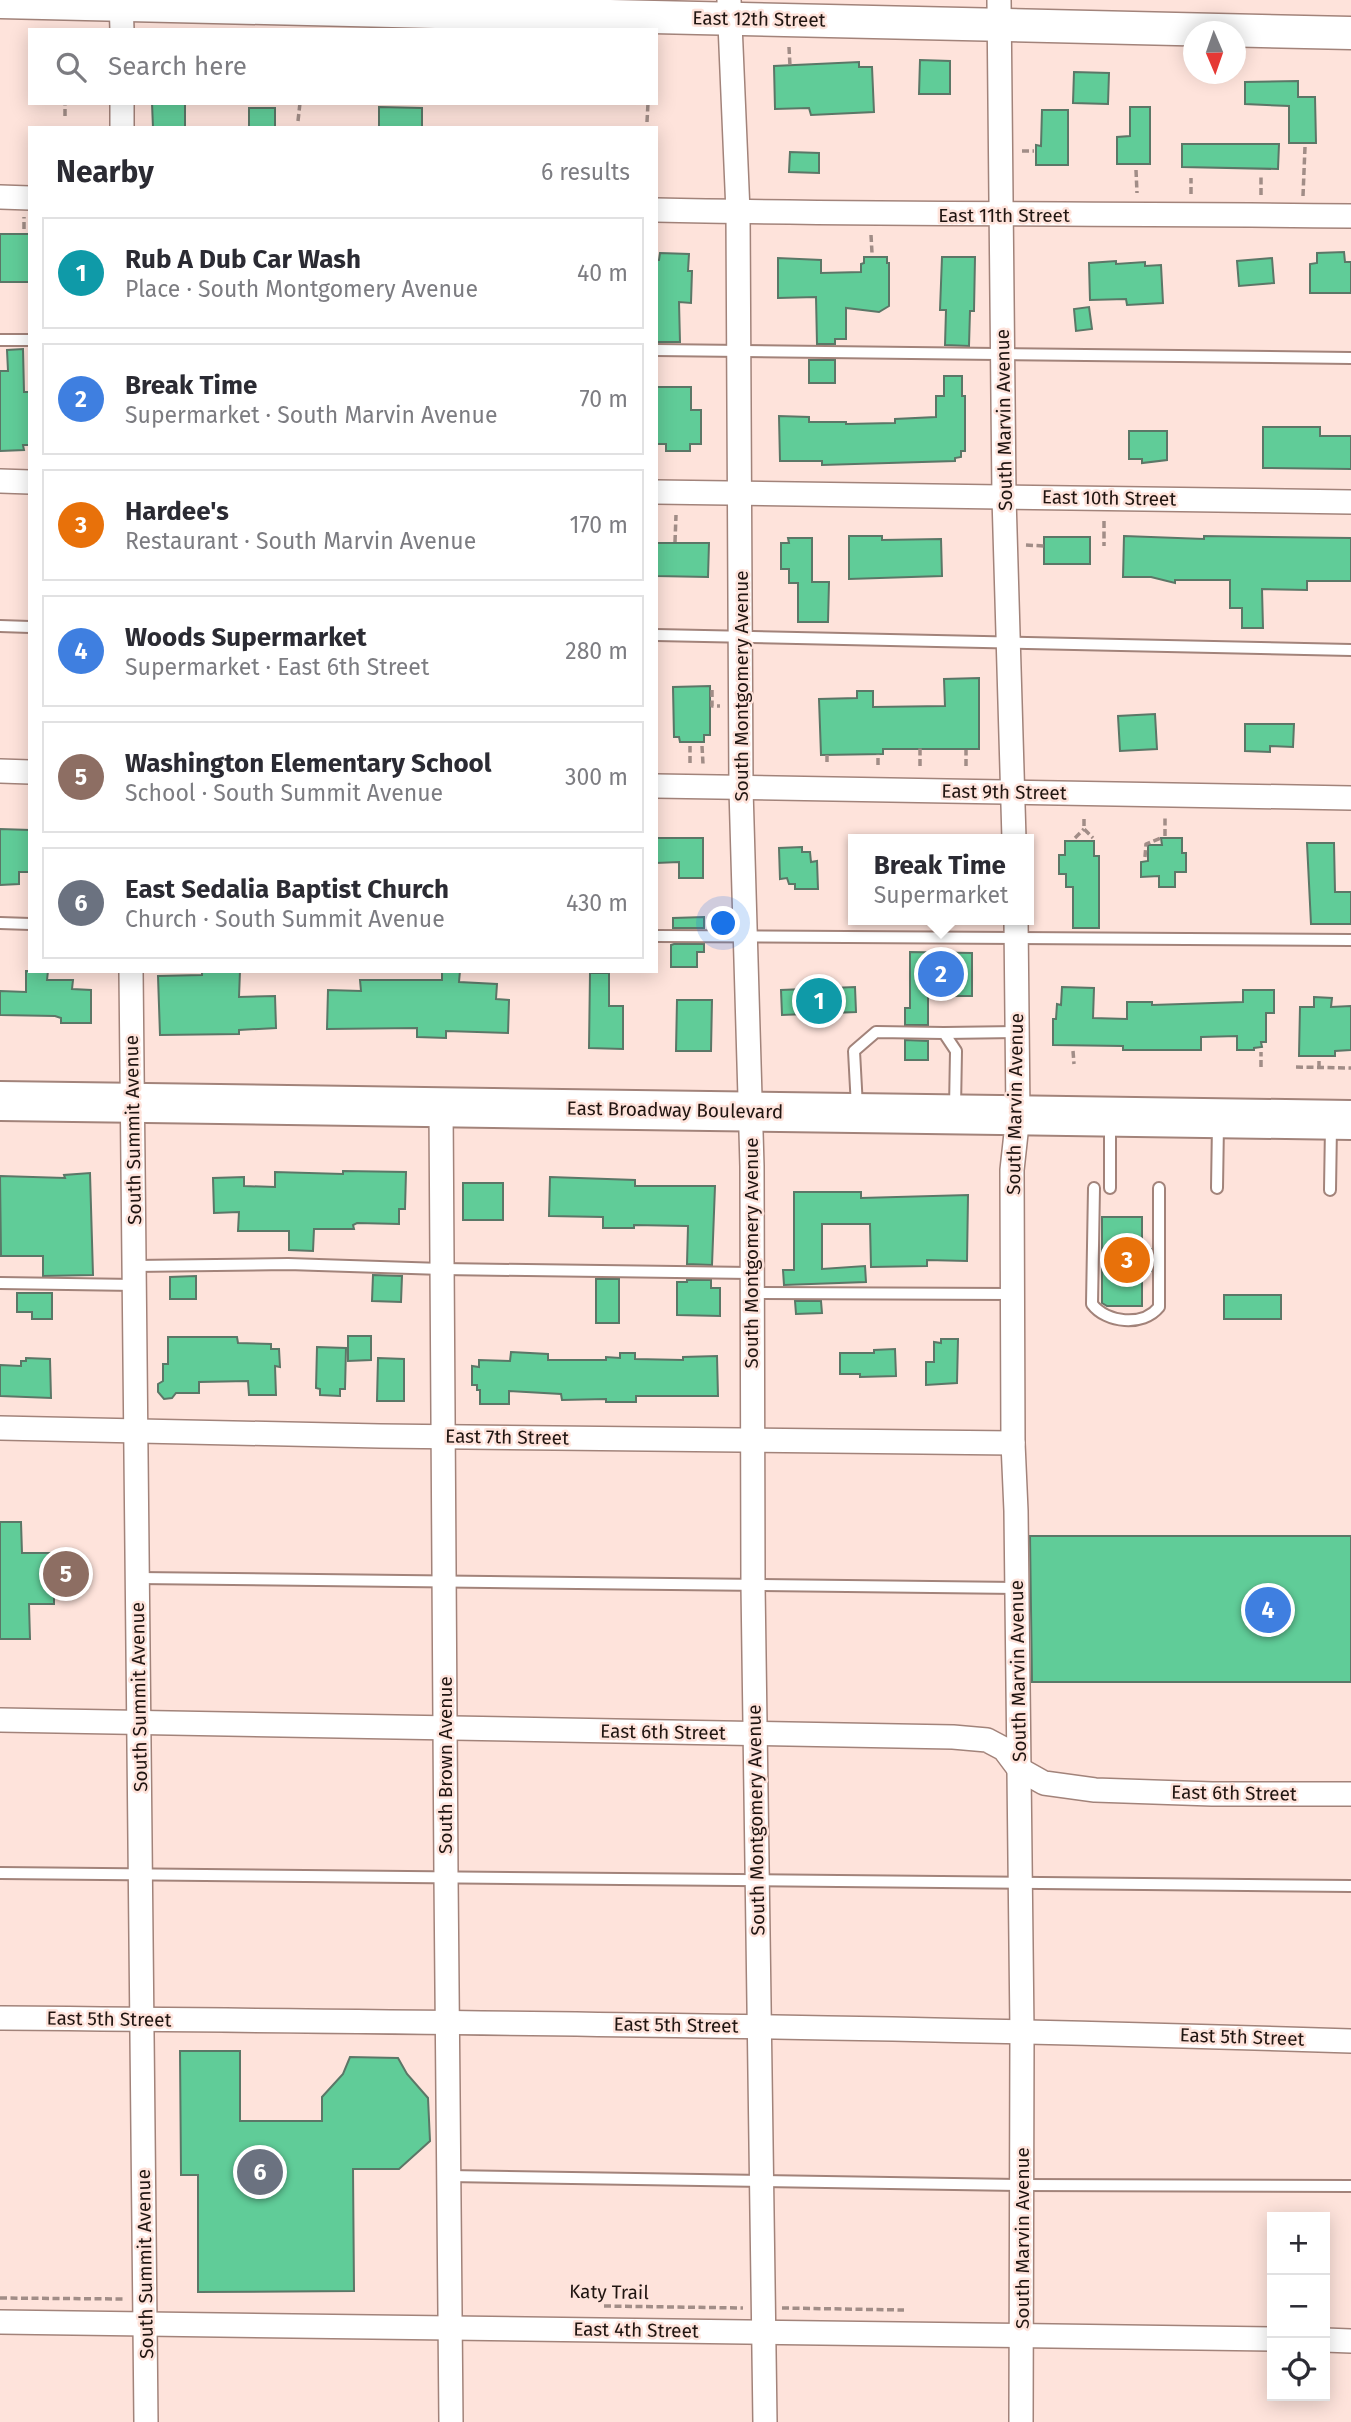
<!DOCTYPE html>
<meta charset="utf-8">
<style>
:root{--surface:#fff;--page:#f2f2f3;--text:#2b2b33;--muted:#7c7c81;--line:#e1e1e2;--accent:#27855c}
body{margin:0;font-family:"Fira Sans",sans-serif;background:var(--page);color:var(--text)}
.controls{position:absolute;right:21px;bottom:21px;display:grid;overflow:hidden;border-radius:0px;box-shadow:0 4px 18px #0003}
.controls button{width:63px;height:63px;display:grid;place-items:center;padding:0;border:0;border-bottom:2px solid var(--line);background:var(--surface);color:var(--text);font:35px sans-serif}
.compass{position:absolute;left:1183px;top:21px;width:63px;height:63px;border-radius:50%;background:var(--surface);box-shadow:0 4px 18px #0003;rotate:178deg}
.you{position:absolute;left:724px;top:924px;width:24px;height:24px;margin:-18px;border:5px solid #fff;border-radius:50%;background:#1a73e8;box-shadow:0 0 0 10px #1a73e833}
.badge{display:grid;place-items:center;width:46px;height:46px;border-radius:50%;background:var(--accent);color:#fff;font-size:23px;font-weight:700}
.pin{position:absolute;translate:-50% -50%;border:4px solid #fff;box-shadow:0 2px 7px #0006}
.popup{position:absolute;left:848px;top:834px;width:186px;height:91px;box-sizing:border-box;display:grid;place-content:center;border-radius:0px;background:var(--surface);filter:drop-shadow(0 2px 5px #0005);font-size:23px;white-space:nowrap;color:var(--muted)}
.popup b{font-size:26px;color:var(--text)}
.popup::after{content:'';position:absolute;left:50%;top:100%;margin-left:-14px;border:14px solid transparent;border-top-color:var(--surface)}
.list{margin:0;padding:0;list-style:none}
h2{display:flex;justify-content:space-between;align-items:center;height:91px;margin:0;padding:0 28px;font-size:30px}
h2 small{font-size:23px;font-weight:400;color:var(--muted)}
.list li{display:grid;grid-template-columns:46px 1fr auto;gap:21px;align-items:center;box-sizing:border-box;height:112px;margin:0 14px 14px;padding:0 14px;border:2px solid var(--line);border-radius:0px}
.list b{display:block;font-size:26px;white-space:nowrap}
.list p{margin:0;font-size:23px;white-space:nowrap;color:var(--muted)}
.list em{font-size:23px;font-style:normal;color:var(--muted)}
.icon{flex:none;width:38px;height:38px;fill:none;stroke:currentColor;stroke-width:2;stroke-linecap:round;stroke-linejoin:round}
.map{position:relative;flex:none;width:1351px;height:2422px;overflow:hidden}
.search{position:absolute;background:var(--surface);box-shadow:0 4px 18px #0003;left:28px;top:28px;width:630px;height:77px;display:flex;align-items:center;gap:18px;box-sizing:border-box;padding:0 24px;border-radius:0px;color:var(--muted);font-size:26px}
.panel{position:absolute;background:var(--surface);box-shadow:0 4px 18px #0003;left:28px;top:126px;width:630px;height:847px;border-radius:0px}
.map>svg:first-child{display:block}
.building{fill:#60cc98;stroke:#5b7767;stroke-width:2}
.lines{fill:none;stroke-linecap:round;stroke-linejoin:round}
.lane-casing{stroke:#a2837a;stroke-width:14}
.street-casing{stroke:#a2837a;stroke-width:26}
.secondary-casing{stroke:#a2837a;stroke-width:35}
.highway-casing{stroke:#a2837a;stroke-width:42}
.path{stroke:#a18d87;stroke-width:3.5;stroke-dasharray:7 3.5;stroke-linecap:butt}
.lane{stroke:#fff;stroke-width:10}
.street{stroke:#fff;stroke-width:23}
.secondary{stroke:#fff;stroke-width:32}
.highway{stroke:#fff;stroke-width:38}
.labels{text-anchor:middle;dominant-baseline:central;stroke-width:5;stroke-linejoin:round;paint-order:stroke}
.street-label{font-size:19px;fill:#201511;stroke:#fee3db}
</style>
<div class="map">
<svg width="1351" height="2422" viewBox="0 0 1351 2422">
<rect width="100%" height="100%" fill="#fee3db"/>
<g class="building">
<path d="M920,60L950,61V94H919Z"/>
<path d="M859,62V67H872L874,112L811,115L809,108L775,109L774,66Z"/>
<path d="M1074,72L1109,73L1108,104L1073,103Z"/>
<path d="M1298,81V97H1315L1316,143H1289V106L1245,104V82Z"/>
<path d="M152,103H185V128H153Z"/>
<path d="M379,107L422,108V128H379Z"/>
<path d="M1130,107H1150V164H1117V137L1130,136Z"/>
<rect x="249" y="108" width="26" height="20"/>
<path d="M1042,110H1068V165H1036V145L1041,146Z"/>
<path d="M1182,144H1279L1278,169L1182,167Z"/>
<path d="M790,152L819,153V173L789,172Z"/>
<rect x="0" y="234" width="30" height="48"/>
<path d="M1344,252L1345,262H1351V293H1310V264L1317,263V253Z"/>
<path d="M660,253L689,254L688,271H692L691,303L679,302L680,342H656V260H659Z"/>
<path d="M864,257H887V263H889V306L879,312L846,308V339H835V344H817L816,297L778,298V258L821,260V273L861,272V264L864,263Z"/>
<path d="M942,257H975L974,311H970L969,346L945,345L946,310H940Z"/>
<path d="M1272,258L1274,283L1239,286L1237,261Z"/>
<path d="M1116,261V264L1145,262V266L1161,265L1163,303L1127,305L1126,299L1090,300L1089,263Z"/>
<path d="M1089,307L1092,329L1076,331L1074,309Z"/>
<path d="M23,349L24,392H30V445H23L24,450L0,451V371H8L7,350Z"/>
<rect x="809" y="360" width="26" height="23"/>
<path d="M944,376H962V396H965V451H961V457L955,458V461L822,465V461H780L779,416L809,417V422H846V424L895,423V419L936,417V396H944Z"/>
<path d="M656,387H691V410H701V444H690V451H666V444H656Z"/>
<path d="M1263,427H1320V436H1351V469L1263,468Z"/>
<path d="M1129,431H1167V460L1142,463V459H1129Z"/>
<path d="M849,536H882V540L941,539L942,576L849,579Z"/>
<path d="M1124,536L1204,539V536L1351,538V581H1307V590L1262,589L1263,628H1242V608H1230V580H1175V583L1151,577H1123Z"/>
<rect x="1044" y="537" width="46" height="27"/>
<path d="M788,538H812V582H829L828,622H798V583H789V569H781V543H789Z"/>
<path d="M656,543H709L708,577L656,576Z"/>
<path d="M979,678V749H883V754L821,755L819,699L857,698V691H873V707L945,706L944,679Z"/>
<path d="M710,686V735H704V742H680L679,737H674L673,687Z"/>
<path d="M1155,714L1157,749L1120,751L1118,716Z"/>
<path d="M1245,724H1294L1293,747L1270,746V752L1245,751Z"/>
<path d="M0,829L30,830V872H19V884L0,885Z"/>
<path d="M656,838H703V878H679V862L656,863Z"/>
<path d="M1161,838H1182V853H1186V872H1175V887H1159V876L1141,877V862L1148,861V845H1162Z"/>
<path d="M1065,841H1094V856H1099V928H1073V887H1066V874H1059V855H1065Z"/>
<path d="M1307,843H1334L1335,892H1351V924H1311Z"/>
<path d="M802,847V852H810L811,862L817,861L818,889H795V884H789L787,878L780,879L779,848Z"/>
<path d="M704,917V928H673V918Z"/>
<path d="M674,944H704V952H697V967H671V945Z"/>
<path d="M910,952L972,953V996H928V1025H905V1008H910Z"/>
<path d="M26,971H48L47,980H73L72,989L91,990V1023H61V1018L55,1016L0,1015V991L26,992Z"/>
<path d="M202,971H240L239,997L275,996L276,1028L239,1030V1034L160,1035L158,976L202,975Z"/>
<path d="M442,971H460L459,982L497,984L496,999L509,1000L508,1033L446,1031V1038L417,1037V1028L327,1029L328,990L361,991L360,980H442Z"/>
<path d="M590,973H609V1006H623V1049L589,1048Z"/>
<path d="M855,987L856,1012L782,1015L781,990Z"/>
<path d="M1062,987L1094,988L1093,1018L1127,1019V1002H1152V1005L1243,1002V990H1274V1013H1266V1042H1261L1262,1047L1254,1048V1050H1237V1036L1201,1037V1050H1123V1046L1053,1045V1019H1056L1057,1004L1061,1005Z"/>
<path d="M1314,997L1332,998L1331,1007L1351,1006V1050L1335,1051V1056H1299L1300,1007H1314Z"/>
<path d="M677,1000H712L711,1051H676Z"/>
<path d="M905,1040L928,1041V1060H905Z"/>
<path d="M343,1171L406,1172L405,1209H399V1224L357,1223L353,1225L354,1229H314L313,1251L289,1250V1231H238L239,1212L214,1213L213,1178L244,1177V1186L275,1187V1172L343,1174Z"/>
<path d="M90,1173L93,1275L43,1276V1256H1L0,1176L65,1178L64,1175Z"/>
<path d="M550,1177L635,1180V1186H715L712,1265L687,1264L688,1226L634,1225V1228H603V1217L549,1216Z"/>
<rect x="463" y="1183" width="40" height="37"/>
<path d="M794,1192H861V1198L968,1195L967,1261L927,1260V1266L871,1267L870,1224H822V1269L865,1266L866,1282L784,1285L783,1270H794Z"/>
<path d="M1102,1217H1142V1250L1151,1249V1271H1142V1306H1107L1102,1303Z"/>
<path d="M373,1275L402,1276L401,1302L372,1301Z"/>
<path d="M196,1276V1299H170V1277Z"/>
<rect x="596" y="1279" width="23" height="44"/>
<path d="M687,1280H711V1288H720V1316L677,1315V1282H687Z"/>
<path d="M17,1293H52V1319H32V1312H17Z"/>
<rect x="1224" y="1295" width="57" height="24"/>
<path d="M795,1301H821L822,1313L796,1314Z"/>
<path d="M348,1336H371V1360L348,1361Z"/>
<path d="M168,1337H237L238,1343L271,1344V1349H279L280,1367L275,1366L276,1395H249L248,1381L199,1382V1393H176L172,1398L164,1399L158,1392V1384L163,1381V1364H168Z"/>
<path d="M941,1339H958L957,1383L926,1385V1362H934V1342L941,1343Z"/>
<path d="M317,1347L346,1348L345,1389H340V1396L320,1395V1389L316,1388Z"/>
<path d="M895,1349L896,1376L860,1377V1374H840V1353H874V1350Z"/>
<path d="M511,1352L548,1354V1360H606V1357L620,1358V1353H635V1359L683,1360V1357L717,1356L718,1396H636V1402H606V1399L562,1400L561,1394L509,1391V1404H480V1390H477V1385H472V1366L479,1367V1360L510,1361Z"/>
<path d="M26,1358L50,1359L51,1398L0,1396V1365L21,1366V1361H26Z"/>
<path d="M378,1358L404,1359V1401H377Z"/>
<path d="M0,1522H21L22,1553H54V1604H29L30,1639H0Z"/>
<path d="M1030,1536H1351V1682H1032Z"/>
<path d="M180,2051H240V2121H322V2097L343,2074L350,2057L398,2058L407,2074L428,2098L430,2141L399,2169H353L354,2291L198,2292V2175H181Z"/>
</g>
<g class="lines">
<g class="lane-casing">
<g id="lane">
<path d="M0,340H30"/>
<path d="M656,350L1351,358"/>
<path d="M0,626L30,627"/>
<path d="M656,635L1351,650"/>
<path d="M0,923L30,924"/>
<path d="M656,936L1351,940"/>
<path d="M944,1033L1017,1032"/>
<path d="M857,1107L854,1051L876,1032L944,1033L956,1051L955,1108"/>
<path d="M1110,1123V1188"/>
<path d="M1094,1188L1092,1304C1106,1323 1143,1327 1159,1307V1188"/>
<path d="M1217,1188L1218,1124"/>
<path d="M1330,1190L1331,1126"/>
<path d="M134,1266L288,1264L442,1269L751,1273"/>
<path d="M0,1283L135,1285"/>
<path d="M751,1293L1013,1294"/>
<path d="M138,1578L1017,1588"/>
<path d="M0,1873L1351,1886"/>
<path d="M448,2176L1022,2185L1351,2186"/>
</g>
</g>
<g class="street-casing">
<g id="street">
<path d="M121,0L122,30"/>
<path d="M729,0L738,212L741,789L752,1166L753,1585L765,2422"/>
<path d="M999,0L1004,497L1014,839"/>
<path d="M122,103V128"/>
<path d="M0,197L30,198"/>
<path d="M656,210C888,215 1119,213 1351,216"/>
<path d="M0,481L30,482"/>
<path d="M656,492L1351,502"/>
<path d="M0,771L30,772"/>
<path d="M656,786L1351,798"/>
<path d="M1016,920L1018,1115L1012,1170L1013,1443L1016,1511L1022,2031L1021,2422"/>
<path d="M131,971L146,2422"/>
<path d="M441,1107L446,1877L451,2422"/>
<path d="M0,1428L380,1436L1013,1443"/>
<path d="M0,1720L953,1737L987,1740L1004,1749L1019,1769L1044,1783L1095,1790L1212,1794H1351"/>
<path d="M0,2018C450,2022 901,2026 1351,2041"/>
<path d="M0,2322L1272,2339"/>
<path d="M1325,2340L1351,2341"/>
</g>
</g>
<g class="secondary-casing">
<path id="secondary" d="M0,2L1351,33"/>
</g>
<g class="highway-casing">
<path id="highway" d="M0,1101L1351,1120"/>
</g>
<g class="path">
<path d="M789,47L790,66"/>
<path d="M65,116V103"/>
<path d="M298,121L300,103"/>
<path d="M647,122L648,103"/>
<path d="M1022,151H1034"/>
<path d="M1136,170L1137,193"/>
<path d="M1191,194V178"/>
<path d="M1261,195V174"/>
<path d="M1303,196L1305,147"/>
<path d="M24,229V217"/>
<path d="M871,235L872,253"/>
<path d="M1104,521V546"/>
<path d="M675,542L676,515"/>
<path d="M1026,545L1044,546"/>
<path d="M712,690V706H720"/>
<path d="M702,746L703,764"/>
<path d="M827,755V765"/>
<path d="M690,763V746"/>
<path d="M878,765V754"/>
<path d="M920,766V746"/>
<path d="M966,766V750"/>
<path d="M1084,819V829L1093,838"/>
<path d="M1165,836V816"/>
<path d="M1075,838L1084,829"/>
<path d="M1145,857L1146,844L1161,838"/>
<path d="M1073,1051L1074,1064"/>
<path d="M1261,1067V1052"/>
<path d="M1296,1067L1351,1068"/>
<path d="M1319,1068V1059"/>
<path d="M0,2298L124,2299"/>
<path d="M604,2306L743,2308"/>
<path d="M782,2308L904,2310"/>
</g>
<use href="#lane" class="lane"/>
<use href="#street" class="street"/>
<use href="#secondary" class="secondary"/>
<use href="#highway" class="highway"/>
</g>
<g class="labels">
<g class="street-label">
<text transform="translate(759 19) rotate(1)">East 12th Street</text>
<text x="1004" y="215">East 11th Street</text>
<text transform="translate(1004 420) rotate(-91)">South Marvin Avenue</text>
<text transform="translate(1109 498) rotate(1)">East 10th Street</text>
<text transform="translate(741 686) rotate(-90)">South Montgomery Avenue</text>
<text transform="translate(1004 792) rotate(1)">East 9th Street</text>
<text transform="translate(1015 1104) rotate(-89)">South Marvin Avenue</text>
<text transform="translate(675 1110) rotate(1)">East Broadway Boulevard</text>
<text transform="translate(133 1130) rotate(-91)">South Summit Avenue</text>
<text transform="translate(751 1253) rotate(-90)">South Montgomery Avenue</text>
<text transform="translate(507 1437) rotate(1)">East 7th Street</text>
<text transform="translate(1018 1671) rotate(-91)">South Marvin Avenue</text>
<text transform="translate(139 1697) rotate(-91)">South Summit Avenue</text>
<text transform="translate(663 1732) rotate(1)">East 6th Street</text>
<text transform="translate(445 1765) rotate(-90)">South Brown Avenue</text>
<text transform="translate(1234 1793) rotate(1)">East 6th Street</text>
<text transform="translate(756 1820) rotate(-91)">South Montgomery Avenue</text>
<text transform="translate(109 2019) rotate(1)">East 5th Street</text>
<text transform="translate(676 2025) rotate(1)">East 5th Street</text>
<text transform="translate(1242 2037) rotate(2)">East 5th Street</text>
<text transform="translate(1022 2238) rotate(-90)">South Marvin Avenue</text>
<text transform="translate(145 2264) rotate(-91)">South Summit Avenue</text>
<text transform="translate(609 2292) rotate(1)">Katy Trail</text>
<text transform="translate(636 2330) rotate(1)">East 4th Street</text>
</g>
</g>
</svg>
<div class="controls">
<button>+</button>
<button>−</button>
<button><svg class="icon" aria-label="locate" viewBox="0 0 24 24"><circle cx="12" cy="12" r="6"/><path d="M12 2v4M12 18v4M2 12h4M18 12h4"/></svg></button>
</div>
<svg class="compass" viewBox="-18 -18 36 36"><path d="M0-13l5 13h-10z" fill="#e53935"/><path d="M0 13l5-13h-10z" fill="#7c7c81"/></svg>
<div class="you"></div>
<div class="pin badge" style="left:819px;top:1001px;background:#0f9aa8">1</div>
<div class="pin badge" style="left:941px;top:974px;background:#3f7fe0">2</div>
<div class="popup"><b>Break Time</b>Supermarket</div>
<div class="pin badge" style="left:1127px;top:1260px;background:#e8710a">3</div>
<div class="pin badge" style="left:1268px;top:1610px;background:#3f7fe0">4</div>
<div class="pin badge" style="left:66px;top:1574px;background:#8d6e63">5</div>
<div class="pin badge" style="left:260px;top:2172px;background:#6b7280">6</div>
<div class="search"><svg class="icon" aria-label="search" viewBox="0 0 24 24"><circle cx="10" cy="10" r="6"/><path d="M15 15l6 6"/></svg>Search here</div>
<section class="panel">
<h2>Nearby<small>6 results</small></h2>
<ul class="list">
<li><span class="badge" style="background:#0f9aa8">1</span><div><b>Rub A Dub Car Wash</b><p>Place · South Montgomery Avenue</p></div><em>40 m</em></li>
<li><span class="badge" style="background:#3f7fe0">2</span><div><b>Break Time</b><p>Supermarket · South Marvin Avenue</p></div><em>70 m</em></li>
<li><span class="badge" style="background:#e8710a">3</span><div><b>Hardee's</b><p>Restaurant · South Marvin Avenue</p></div><em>170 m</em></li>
<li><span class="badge" style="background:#3f7fe0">4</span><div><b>Woods Supermarket</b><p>Supermarket · East 6th Street</p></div><em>280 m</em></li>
<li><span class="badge" style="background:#8d6e63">5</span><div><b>Washington Elementary School</b><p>School · South Summit Avenue</p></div><em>300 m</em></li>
<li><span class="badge" style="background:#6b7280">6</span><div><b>East Sedalia Baptist Church</b><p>Church · South Summit Avenue</p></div><em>430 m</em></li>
</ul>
</section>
</div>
